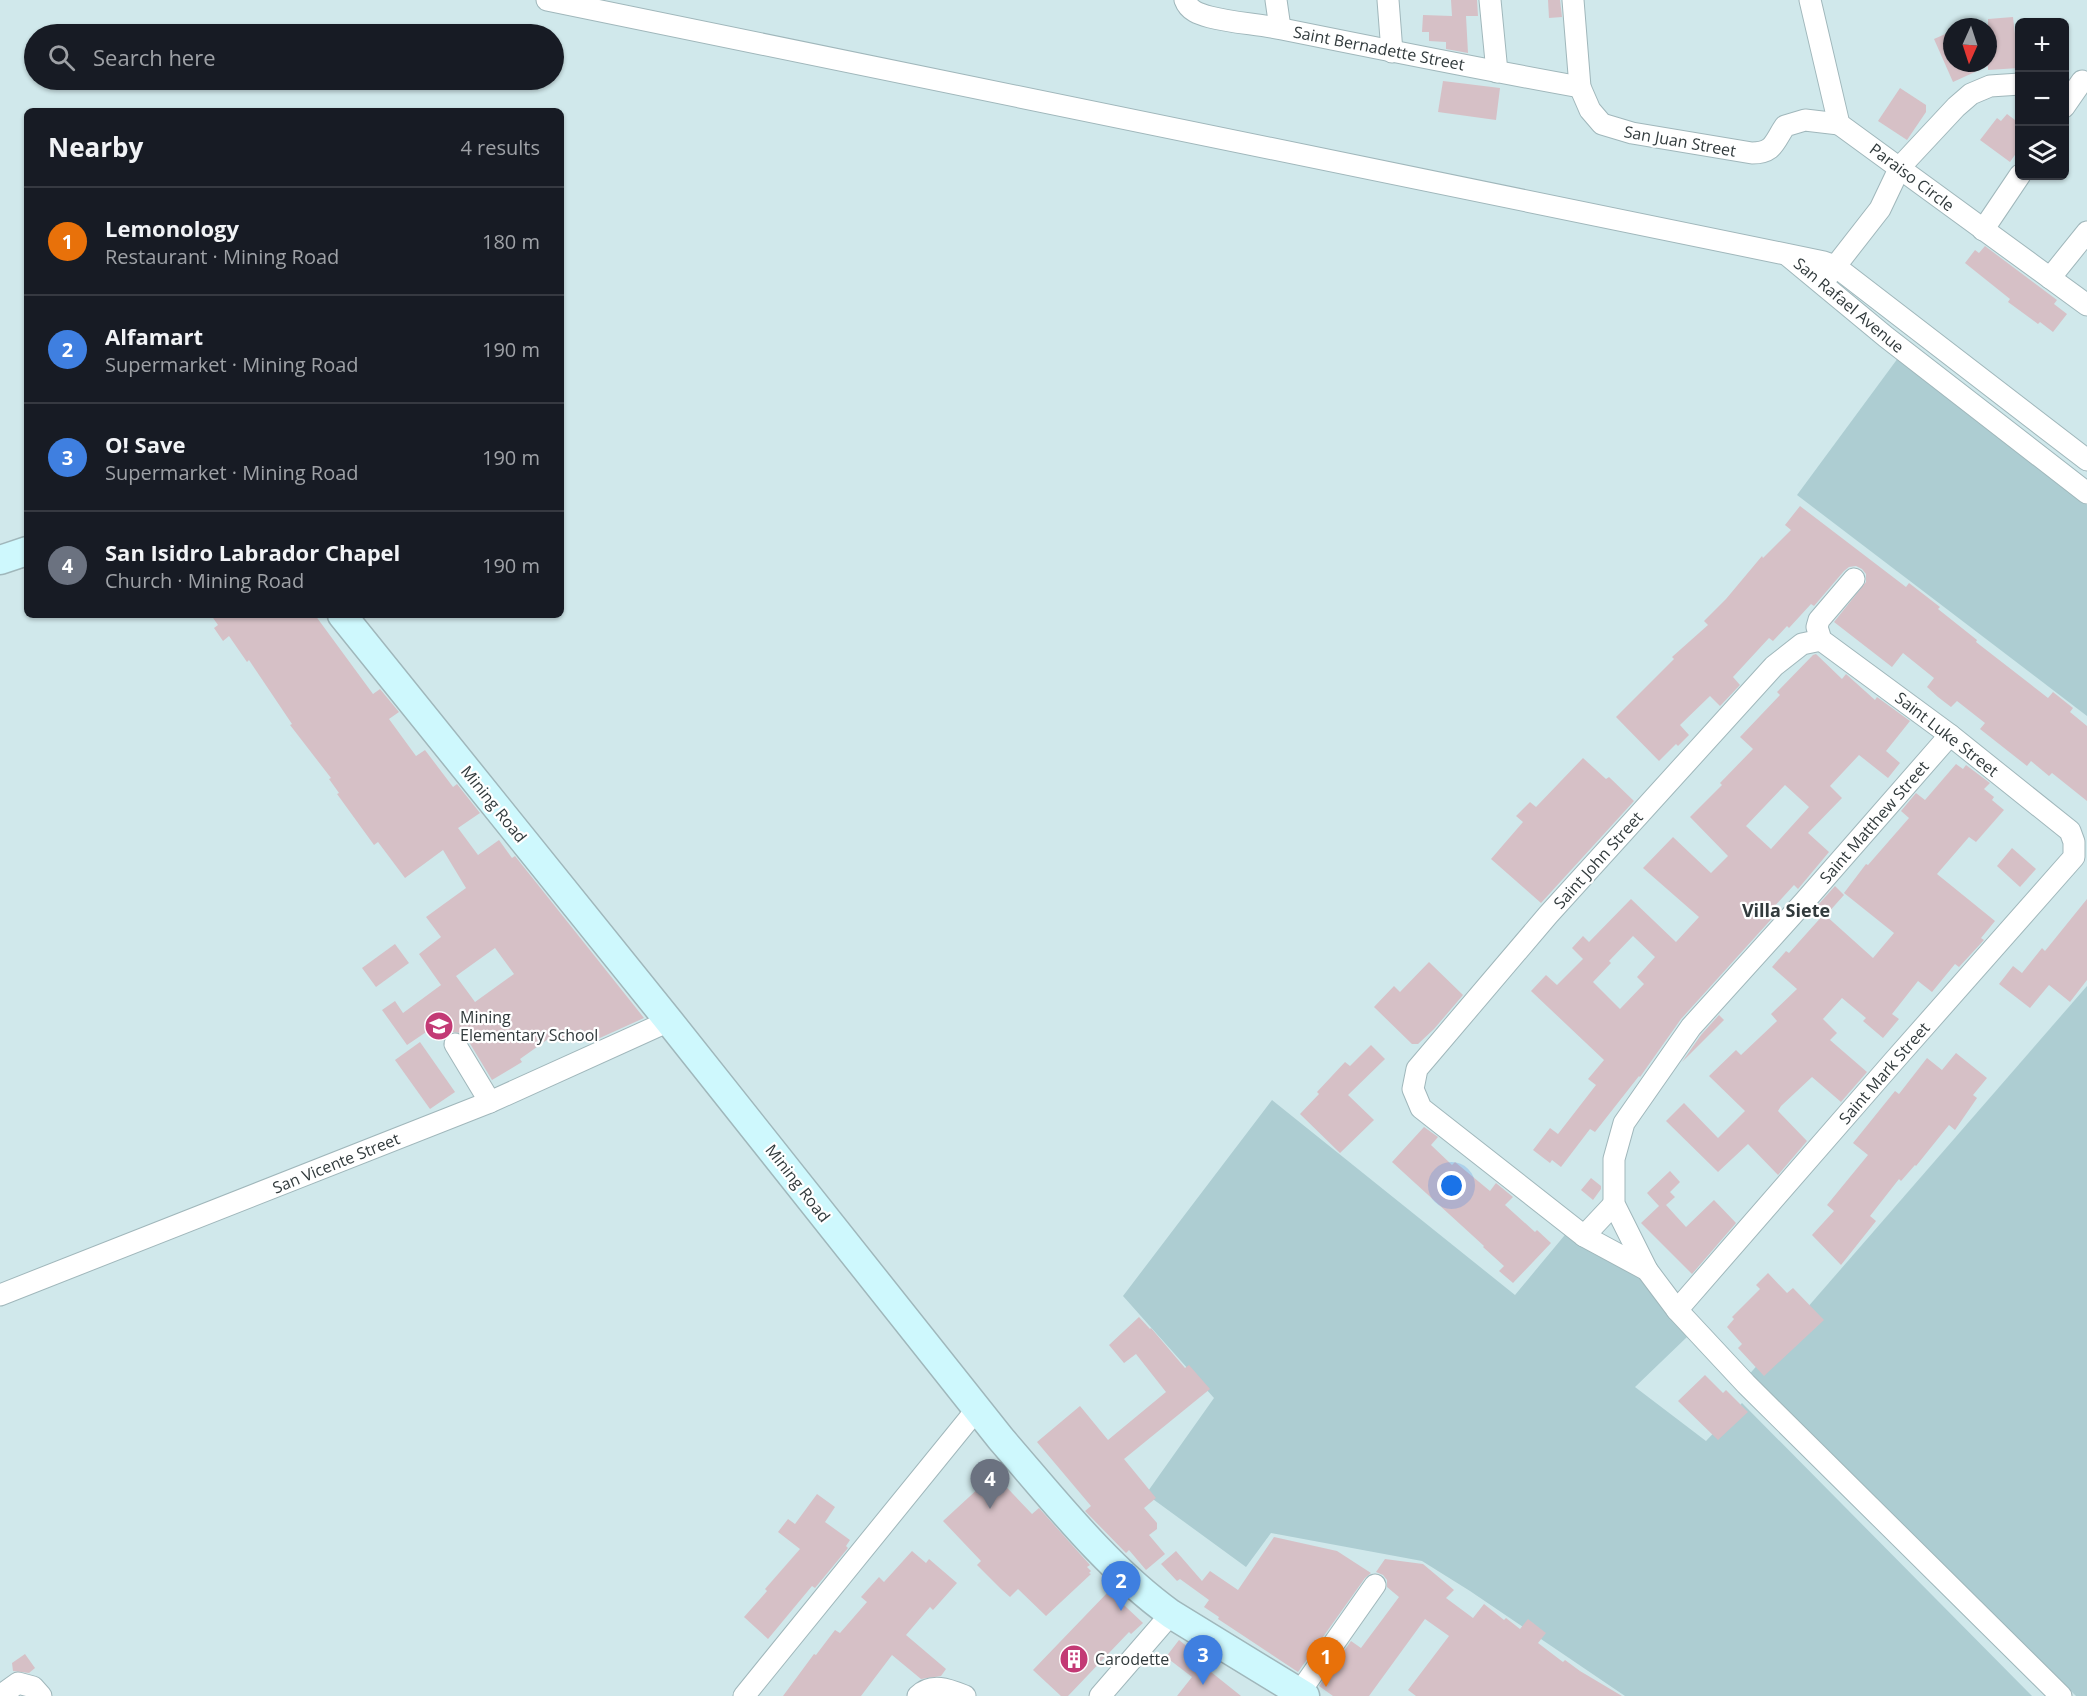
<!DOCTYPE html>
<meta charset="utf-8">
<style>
:root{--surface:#171b24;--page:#20242c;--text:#f1f3f6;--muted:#9ea1a6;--line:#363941;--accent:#2563eb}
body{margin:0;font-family:"Open Sans",sans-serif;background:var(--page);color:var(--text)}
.controls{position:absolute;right:18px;top:18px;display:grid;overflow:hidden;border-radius:9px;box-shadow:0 2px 4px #0004}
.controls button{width:54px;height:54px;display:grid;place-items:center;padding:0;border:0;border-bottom:2px solid var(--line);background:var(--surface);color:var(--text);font:30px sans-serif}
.compass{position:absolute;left:1943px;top:18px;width:54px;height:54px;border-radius:50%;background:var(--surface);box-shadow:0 2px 4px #0004;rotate:183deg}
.you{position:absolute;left:1452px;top:1186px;width:21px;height:21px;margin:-15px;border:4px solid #fff;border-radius:50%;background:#1a73e8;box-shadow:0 0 0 9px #1a73e833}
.badge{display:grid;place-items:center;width:39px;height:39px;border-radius:50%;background:var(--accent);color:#fff;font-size:20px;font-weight:700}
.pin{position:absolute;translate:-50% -50px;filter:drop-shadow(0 2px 3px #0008)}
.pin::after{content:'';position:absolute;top:32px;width:21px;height:18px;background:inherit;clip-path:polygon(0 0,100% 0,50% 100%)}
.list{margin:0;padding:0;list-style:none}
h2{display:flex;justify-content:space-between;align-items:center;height:78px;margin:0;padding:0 24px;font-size:26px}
h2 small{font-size:20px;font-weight:400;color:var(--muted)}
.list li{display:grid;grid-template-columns:39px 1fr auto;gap:18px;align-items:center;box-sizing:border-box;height:108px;padding:0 24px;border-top:2px solid var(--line)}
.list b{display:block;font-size:22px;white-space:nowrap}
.list p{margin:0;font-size:20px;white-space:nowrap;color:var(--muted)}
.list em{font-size:20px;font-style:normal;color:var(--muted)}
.icon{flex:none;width:33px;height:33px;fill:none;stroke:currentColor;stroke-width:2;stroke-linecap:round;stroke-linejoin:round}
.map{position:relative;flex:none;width:2087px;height:1696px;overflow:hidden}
.search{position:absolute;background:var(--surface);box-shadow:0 2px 4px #0004;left:24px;top:24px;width:540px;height:66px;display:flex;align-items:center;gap:15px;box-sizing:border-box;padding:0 21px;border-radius:33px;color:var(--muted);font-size:22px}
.panel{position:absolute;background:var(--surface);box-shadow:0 2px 4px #0004;left:24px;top:108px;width:540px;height:510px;border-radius:9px}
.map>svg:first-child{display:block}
.green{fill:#adcdd2}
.building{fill:#d6c0c6;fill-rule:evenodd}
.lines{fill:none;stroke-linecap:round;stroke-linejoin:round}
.street-casing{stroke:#a0b7bb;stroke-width:23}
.secondary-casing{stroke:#a0b7bb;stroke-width:31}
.street{stroke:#fff;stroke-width:21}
.secondary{stroke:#cef8fd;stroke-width:28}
.labels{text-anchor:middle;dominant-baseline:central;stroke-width:4.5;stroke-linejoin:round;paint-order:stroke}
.street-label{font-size:16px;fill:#313a3c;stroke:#fff}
.poi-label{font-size:16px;fill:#313a3c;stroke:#fff;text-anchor:start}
.neighbourhood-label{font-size:18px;font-weight:bold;fill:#313a3c;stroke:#fff}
</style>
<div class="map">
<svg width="2087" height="1696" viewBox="0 0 2087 1696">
<rect width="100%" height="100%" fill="#d0e8eb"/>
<g class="green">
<path d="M1898,358L2087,505V716L1797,495Z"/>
<path d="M2087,986V1696H2076L1747,1377Z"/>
<path d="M1272,1100L1515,1295L1569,1230L1636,1274L1687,1337L1635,1387L1706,1441L1742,1403L2032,1696H1625L1470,1591L1422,1561L1271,1533L1246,1567L1146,1494L1214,1398L1123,1296Z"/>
</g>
<g class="building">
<path d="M1451,0H1477L1478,16H1466L1468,53L1446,49V42L1429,41V32H1422L1423,15L1452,16Z"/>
<path d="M1548,0H1560L1562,17L1549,18Z"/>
<path d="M2013,17L2019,68L1988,70V66L1953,82L1934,39L1952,31V63H1988V19Z"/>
<path d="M1443,81L1500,88L1496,120L1438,112Z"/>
<path d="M1900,88L1926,105V112L1907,140L1878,121Z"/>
<path d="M2007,114L2019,123V149L2010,162L1980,140L1997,118L2001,121Z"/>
<path d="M1985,246L2057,300L2054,304L2067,314L2053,332L2040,322L2038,324L2008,302L2010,299L1965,263L1975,250L1979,253Z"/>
<path d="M1800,506L1906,587L1909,583L1940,607L1938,609L1977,640L1976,642L2048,698L2053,692L2073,708L2070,712L2087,726V801L2052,773L2049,776L2031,761L2027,766L1980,729L1985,723L1957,701L1951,707L1938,697L1927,687L1934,678L1903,653L1892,667L1834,622L1866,582V574L1862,569L1856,566L1849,567L1844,571L1814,606L1811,604L1789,628L1787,626L1773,641L1769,638L1733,677L1740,685L1722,704L1720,706L1710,696L1680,725L1689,735L1678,746L1676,744L1659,761L1616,717L1674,659L1672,657L1708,625L1704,621L1726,599L1762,556L1763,558L1791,530L1785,525Z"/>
<path d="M211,615H315L373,694L380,689L399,712L389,719L416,756L425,750L453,787L457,784L480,813L458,828L478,855L499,840L512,858L515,856L644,1018L591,1042L581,1029L564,1041L558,1032L520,1059L522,1062L492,1080L466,1037L461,1033L452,1032L444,1020L407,1045L382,1010L395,1001L403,1013L441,985L419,954L441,937L426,917L466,888L443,850L405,878L378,842L374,845L337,794L339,793L329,779L331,778L290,725L292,724L249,660L247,662L229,636L223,641L214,628L218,625ZM495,948L514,974L475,1002L456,976Z"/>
<path d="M1816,654L1842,679L1846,674L1875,700L1877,697L1910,721L1886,751L1900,763L1888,778L1859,755L1830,786L1842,798L1808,833L1829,852L1798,889L1794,885L1771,910L1776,914L1681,1019L1640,1077L1639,1076L1595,1132L1590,1129L1561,1167L1552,1160L1550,1163L1533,1150L1550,1128L1558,1134L1596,1085L1588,1079L1604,1060L1531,991L1546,975L1557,985L1583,959L1572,948L1583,936L1589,942L1631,899L1676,942L1699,917L1643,868L1673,837L1711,873L1728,856L1690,817L1722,785L1720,783L1753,749L1740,737L1780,695L1777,692L1813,655ZM1785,785L1809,807L1771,849L1746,826ZM1633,936L1655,957L1637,977L1644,984L1620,1009L1593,982L1611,963L1609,961Z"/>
<path d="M1583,758L1606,779L1609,777L1634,801L1541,903L1491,859L1523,822L1516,816L1530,802L1536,807Z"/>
<path d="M1956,764L1963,769L1966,765L1990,783L1984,789L1994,797L1992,800L2004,810L1976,842L1969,837L1937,874L1995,921L1981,938L1984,940L1959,967L1955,964L1932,992L1918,981L1892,1014L1899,1019L1883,1038L1863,1021L1866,1018L1842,998L1823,1019L1837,1033L1830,1040L1867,1072L1841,1102L1812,1077L1781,1106L1778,1111L1807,1141L1778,1175L1748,1144L1718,1172L1666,1121L1684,1103L1718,1138L1745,1111L1709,1076L1736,1050L1741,1055L1777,1021L1771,1014L1797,989L1772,967L1786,951L1789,953L1824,914L1873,958L1894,933L1844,893L1866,864L1868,865L1909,818L1901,811L1916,793L1925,800Z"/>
<path d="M2012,848L2036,869L2020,887L1997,866Z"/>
<path d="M1835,886L1844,895L1827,914L1817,906Z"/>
<path d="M2087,899V980L2070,1002L2049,985L2030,1008L1999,984L2013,966L2022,973L2042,948L2045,951Z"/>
<path d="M395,944L409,963L376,987L362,968Z"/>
<path d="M1429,962L1463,995L1434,1029L1418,1044H1412L1374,1007L1394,986L1400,992Z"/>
<path d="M1719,1015L1724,1020L1682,1062L1701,1035Z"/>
<path d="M420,1042L455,1092L430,1109L395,1060Z"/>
<path d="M1371,1045L1385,1059L1348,1095L1374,1120L1340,1153L1300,1114L1319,1094L1317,1092L1345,1062L1350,1066Z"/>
<path d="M1956,1053L1987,1078L1973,1095L1977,1098L1955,1130L1949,1125L1916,1166L1915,1165L1901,1181L1899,1179L1870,1216L1876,1221L1841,1265L1812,1235L1834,1211L1827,1205L1868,1155L1853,1143L1895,1091L1899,1094L1927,1058L1942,1070Z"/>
<path d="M1424,1127L1438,1137L1431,1145L1452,1165L1455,1162L1490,1191L1496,1183L1513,1197L1505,1205L1535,1232L1537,1230L1551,1243L1513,1283L1499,1271L1504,1266L1483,1247L1484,1246L1392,1162Z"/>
<path d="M1670,1171L1680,1182L1670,1192L1675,1197L1666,1205L1686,1227L1714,1200L1736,1223L1692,1274L1641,1223L1659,1206L1647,1193Z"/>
<path d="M1591,1178L1601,1186V1189L1593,1200L1581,1190Z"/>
<path d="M1768,1273L1787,1293L1793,1288L1824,1320L1764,1376L1738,1348L1742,1344L1727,1327L1734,1319L1732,1317L1760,1289L1756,1285Z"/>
<path d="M1139,1317L1150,1329L1151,1328L1185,1368L1189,1365L1210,1389L1124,1459L1156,1498L1144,1508L1157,1523V1529L1149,1535L1165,1554L1146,1570L1129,1550L1126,1553L1085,1511L1091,1506L1037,1442L1080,1406L1108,1440L1166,1392L1136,1354L1124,1363L1109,1345Z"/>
<path d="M1705,1375L1723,1393L1726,1390L1748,1412L1718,1440L1678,1401Z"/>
<path d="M994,1474L1032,1514L1039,1508L1090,1565L1087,1567L1091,1571L1089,1573L1091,1574L1046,1616L1018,1589L1010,1597L1001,1589L977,1565L981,1561L943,1521Z"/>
<path d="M817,1494L835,1507L825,1522L850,1540L846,1546L848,1548L815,1588L812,1586L768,1639L744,1617L767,1591L765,1589L800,1549L778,1532L788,1519L795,1524Z"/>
<path d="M1274,1537L1337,1551L1371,1573L1365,1578L1298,1672L1218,1619L1219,1617L1204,1607L1209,1600L1180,1579L1177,1581L1161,1564L1176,1551L1202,1581L1210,1571L1238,1590Z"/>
<path d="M912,1551L926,1563L929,1559L957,1583L933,1610L930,1607L906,1635L946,1669L941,1676L921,1679L892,1655L861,1696H783L814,1654L816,1655L835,1630L840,1633L867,1602L861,1597L879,1577L884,1582Z"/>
<path d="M1385,1559L1423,1564L1454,1590L1446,1598L1473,1618L1484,1604L1504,1620L1506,1618L1520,1629L1528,1619L1546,1633L1538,1643L1563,1662L1565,1660L1580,1671L1622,1696H1416L1408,1690L1449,1636L1425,1619L1369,1696H1333L1319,1686L1351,1641L1361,1648L1399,1597L1387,1587V1580L1383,1575L1376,1572Z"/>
<path d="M1109,1591L1143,1623L1131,1634L1129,1632L1068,1696H1061L1033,1670Z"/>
<path d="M1179,1640L1199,1656L1196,1660L1241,1696H1177L1192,1677L1166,1657Z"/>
<path d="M25,1654L35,1668L29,1673L13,1671L12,1663Z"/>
</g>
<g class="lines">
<g class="street-casing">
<g id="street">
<path d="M547,0L1824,262L1835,266L2087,460"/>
<path d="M1185,0C1189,11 1199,14 1210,17C1233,23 1258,24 1282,29C1381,49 1480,69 1580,87"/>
<path d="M1276,0L1280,28"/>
<path d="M1388,0L1392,52"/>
<path d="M1490,0L1497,72"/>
<path d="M1573,0L1580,87L1590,110L1602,124L1632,133L1752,153C1774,153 1774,142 1785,126L1805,120L1839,124"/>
<path d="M1810,0L1839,124L2087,305"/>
<path d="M2064,107L2082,81"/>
<path d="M1983,230L2020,175"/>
<path d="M1787,255L1886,337L2087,493"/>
<path d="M1827,277L1880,209L1900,167L1956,107L1971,94L1990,86L2020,84"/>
<path d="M2050,278L2087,232"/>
<path d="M1821,640L1802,644L1774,666L1548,915L1417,1069L1413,1089L1421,1108L1584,1236L1647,1270L1677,1310L1746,1384L2061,1696"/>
<path d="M455,1044L490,1102"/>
<path d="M1584,1236L1614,1204"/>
<path d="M1647,1270L1614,1204V1159L1624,1123L1691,1027L1804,902L1950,735"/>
<path d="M0,1295L490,1102L669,1021"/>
<path d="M1677,1310L1893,1062L2074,857V842L2070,831L1950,735L1821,640L1817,627L1819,620L1854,579"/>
<path d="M1299,1693L1375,1585"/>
<path d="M0,1696L18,1683L33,1687L41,1696"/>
<path d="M744,1696L977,1409"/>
<path d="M918,1696C932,1682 950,1690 965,1696"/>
<path d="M1100,1696L1171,1614"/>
</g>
</g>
<g class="secondary-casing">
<g id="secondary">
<path d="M0,560L27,551"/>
<path d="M342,615L669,1021L1001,1439C1054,1500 1106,1567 1171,1614L1305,1696"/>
</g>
</g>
<use href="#street" class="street"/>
<use href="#secondary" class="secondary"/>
</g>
<defs>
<g id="school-disc" transform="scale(1.5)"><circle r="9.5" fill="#c33a75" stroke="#fff"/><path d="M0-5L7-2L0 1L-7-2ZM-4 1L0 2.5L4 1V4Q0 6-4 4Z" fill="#fff"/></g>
<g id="building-disc" transform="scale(1.5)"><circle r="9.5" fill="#c33a75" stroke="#fff"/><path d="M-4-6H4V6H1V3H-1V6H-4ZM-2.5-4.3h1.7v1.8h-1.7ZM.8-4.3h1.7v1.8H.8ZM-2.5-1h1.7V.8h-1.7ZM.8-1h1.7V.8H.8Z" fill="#fff"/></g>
</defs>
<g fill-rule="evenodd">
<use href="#school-disc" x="439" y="1026"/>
<use href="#building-disc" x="1074" y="1659"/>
</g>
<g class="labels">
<g class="street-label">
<text transform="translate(1379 48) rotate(11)">Saint Bernadette Street</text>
<text transform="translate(1680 141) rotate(10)">San Juan Street</text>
<text transform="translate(1912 177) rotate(37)">Paraiso Circle</text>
<text transform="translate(1849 305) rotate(40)">San Rafael Avenue</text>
<text transform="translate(1947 734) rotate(38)">Saint Luke Street</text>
<text transform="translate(494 804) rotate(51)">Mining Road</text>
<text transform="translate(1874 822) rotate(-49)">Saint Matthew Street</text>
<text transform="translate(1598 860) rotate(-48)">Saint John Street</text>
<text transform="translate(1884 1073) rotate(-49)">Saint Mark Street</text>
<text transform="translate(336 1163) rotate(-22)">San Vicente Street</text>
<text transform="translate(798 1183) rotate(52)">Mining Road</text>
</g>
<g class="poi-label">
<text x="460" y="1017">Mining<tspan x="460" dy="18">Elementary School</tspan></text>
<text x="1095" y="1659">Carodette</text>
</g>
<g class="neighbourhood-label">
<text x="1786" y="910">Villa Siete</text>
</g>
</g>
</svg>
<div class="controls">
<button>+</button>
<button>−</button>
<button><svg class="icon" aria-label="layers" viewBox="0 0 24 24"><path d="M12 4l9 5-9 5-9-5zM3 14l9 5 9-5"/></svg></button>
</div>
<svg class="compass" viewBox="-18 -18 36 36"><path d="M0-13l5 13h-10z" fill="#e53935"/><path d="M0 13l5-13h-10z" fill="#9ea1a6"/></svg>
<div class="you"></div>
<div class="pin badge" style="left:1326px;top:1687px;background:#e8710a">1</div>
<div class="pin badge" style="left:1121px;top:1611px;background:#3f7fe0">2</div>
<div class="pin badge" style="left:1203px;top:1685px;background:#3f7fe0">3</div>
<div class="pin badge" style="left:990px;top:1509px;background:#6b7280">4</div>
<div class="search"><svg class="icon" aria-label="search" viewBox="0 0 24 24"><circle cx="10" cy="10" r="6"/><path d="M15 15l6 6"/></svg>Search here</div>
<section class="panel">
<h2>Nearby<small>4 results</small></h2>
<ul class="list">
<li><span class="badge" style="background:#e8710a">1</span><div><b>Lemonology</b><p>Restaurant · Mining Road</p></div><em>180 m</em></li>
<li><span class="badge" style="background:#3f7fe0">2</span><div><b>Alfamart</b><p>Supermarket · Mining Road</p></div><em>190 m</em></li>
<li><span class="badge" style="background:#3f7fe0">3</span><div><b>O! Save</b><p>Supermarket · Mining Road</p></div><em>190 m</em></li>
<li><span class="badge" style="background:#6b7280">4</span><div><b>San Isidro Labrador Chapel</b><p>Church · Mining Road</p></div><em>190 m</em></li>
</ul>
</section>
</div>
